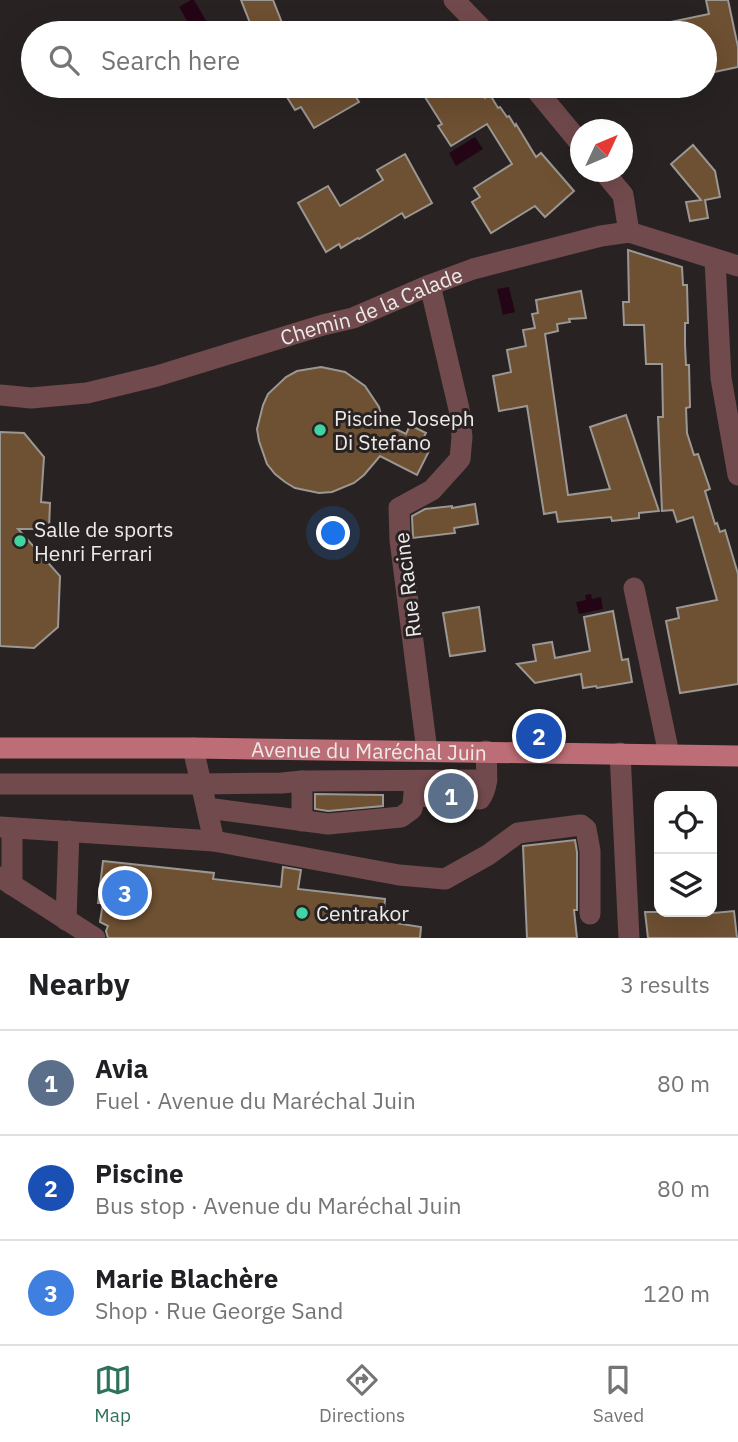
<!DOCTYPE html>
<meta charset="utf-8">
<style>
:root{--surface:#fff;--page:#f2f2f2;--text:#202124;--muted:#757577;--line:#e0e0e0;--accent:#2f725c}
body{margin:0;font-family:"IBM Plex Sans",sans-serif;background:var(--page);color:var(--text)}
.controls{position:absolute;right:21px;bottom:21px;display:grid;overflow:hidden;border-radius:14px;box-shadow:0 7px 28px #0002}
.controls button{width:63px;height:63px;display:grid;place-items:center;padding:0;border:0;border-bottom:2px solid var(--line);background:var(--surface);color:var(--text);font:35px sans-serif}
.compass{position:absolute;left:570px;top:119px;width:63px;height:63px;border-radius:50%;background:var(--surface);box-shadow:0 7px 28px #0002;rotate:46deg}
.you{position:absolute;left:334px;top:534px;width:24px;height:24px;margin:-18px;border:5px solid #fff;border-radius:50%;background:#1a73e8;box-shadow:0 0 0 10px #1a73e833}
.badge{display:grid;place-items:center;width:46px;height:46px;border-radius:50%;background:var(--accent);color:#fff;font-size:23px;font-weight:700}
.pin{position:absolute;translate:-50% -50%;border:4px solid #fff;box-shadow:0 2px 7px #0006}
.list{margin:0;padding:0;list-style:none}
h2{display:flex;justify-content:space-between;align-items:center;height:91px;margin:0;padding:0 28px;font-size:30px}
h2 small{font-size:23px;font-weight:400;color:var(--muted)}
.list li{display:grid;grid-template-columns:46px 1fr auto;gap:21px;align-items:center;box-sizing:border-box;height:105px;padding:0 28px;border-top:2px solid var(--line)}
.list b{display:block;font-size:26px;white-space:nowrap}
.list p{margin:0;font-size:23px;white-space:nowrap;color:var(--muted)}
.list em{font-size:23px;font-style:normal;color:var(--muted)}
.icon{flex:none;width:38px;height:38px;fill:none;stroke:currentColor;stroke-width:2;stroke-linecap:round;stroke-linejoin:round}
.map{position:relative;flex:none;width:738px;height:938px;overflow:hidden}
.search{position:absolute;background:var(--surface);box-shadow:0 7px 28px #0002;left:21px;right:21px;top:21px;height:77px;display:flex;align-items:center;gap:18px;box-sizing:border-box;padding:0 24px;border-radius:38px;color:var(--muted);font-size:26px}
.sheet{height:406px;background:var(--surface)}
nav{display:flex;justify-content:space-around;align-items:center;box-sizing:border-box;height:98px;border-top:2px solid var(--line);background:var(--surface);font-size:19px;color:var(--muted)}
nav a{display:grid;justify-items:center;gap:4px}
nav .on{color:var(--accent)}
.map>svg:first-child{display:block}
.water{fill:#240516}
.building{fill:#6e5032;stroke:#9b9793;stroke-width:2}
.lines{fill:none;stroke-linecap:round;stroke-linejoin:round}
.minor{stroke:#714a4d;stroke-width:21}
.major{stroke:#bd6d75;stroke-width:21}
.poi-dot{fill:#41d4a1;stroke:#282322;stroke-width:2.5}
.labels{text-anchor:middle;dominant-baseline:central;stroke-width:6;stroke-linejoin:round;paint-order:stroke}
.street-label{font-size:21px;fill:#edeae9;stroke:#282322}
.poi-label{font-size:21px;fill:#edeae9;stroke:#282322;text-anchor:start}
</style>
<div class="map">
<svg width="738" height="938" viewBox="0 0 738 938">
<rect width="100%" height="100%" fill="#282322"/>
<g class="water">
<path d="M191,0H194L211,29L203,33H194L179,7Z"/>
<path d="M475,137L483,149L456,166L449,153Z"/>
<path d="M509,287L515,312L503,315L497,289Z"/>
<path d="M591,594L592,599L601,597L603,609L579,614L576,602L586,600L585,595Z"/>
</g>
<g class="building">
<path d="M241,0H273L286,33H254Z"/>
<path d="M706,0H728L738,47V67L705,74V33H657L656,25L709,14Z"/>
<path d="M280,86H323L329,96L349,86L359,102L314,128L301,107L295,110Z"/>
<path d="M418,86H478L485,98L489,93L498,108L500,107L507,117L509,116L515,126L516,124L536,157L541,153L574,191L545,217L535,206L491,233L472,202L480,197L474,188L512,164L487,124L451,146L438,126L442,124Z"/>
<path d="M693,145L715,171L720,197L705,200L708,218L690,221L686,202L701,200L671,164Z"/>
<path d="M405,154L432,203L405,218L402,213L359,239L358,238L341,248L339,244L326,252L298,203L328,186L340,206L383,180L377,170Z"/>
<path d="M628,250L682,267L683,285H687L688,323H685V344L686,365H689L690,407L686,408L687,433L694,455L698,454L710,489L705,491L715,524L717,523L720,532L725,530L738,574V684L680,693L666,621L679,618L677,608L717,600L693,517L677,522L673,510L662,511L658,417H663L662,364H646L644,325H624L623,302H629Z"/>
<path d="M581,291L586,318L569,319L570,322L557,324L558,331L545,334L568,495L610,489L590,427L626,415L659,511L639,513V518L612,521L611,517L558,522L556,512L544,514L527,406L499,411L493,376L511,372L507,350L526,346L523,330L535,328L532,314L538,313L536,300Z"/>
<path d="M321,367L345,372L365,386L379,407L383,423L406,434L410,425L426,433L421,442L431,447L417,475L380,456L364,475L354,483L332,492L319,493L295,488L285,482L275,474L267,464L259,441L257,429L263,405L268,394L286,377L297,371Z"/>
<path d="M0,432L24,433L44,457L41,502L50,503L49,529H18L60,576L58,627L34,648L0,646Z"/>
<path d="M475,504L478,524L454,528L455,533L413,538L412,516L425,509L452,506V508Z"/>
<path d="M479,607L485,651L450,656L443,613Z"/>
<path d="M613,611L622,660L628,659L632,682L597,688L596,686L583,688L581,674L535,683L517,664L536,661L533,645L552,642L555,658L590,651L584,617Z"/>
<path d="M315,794L383,795V806L328,811L315,809Z"/>
<path d="M575,840L577,852V910H574L577,938H527L523,846Z"/>
<path d="M103,861L214,873L213,879L281,887L283,867L301,870L298,889L385,899L383,921L421,927L420,938H108L106,931L108,926L100,922L103,903H98Z"/>
<path d="M734,911L737,938H648L645,912H680L681,916Z"/>
</g>
<g class="lines">
<g class="minor">
<path d="M454,0L486,33"/>
<path d="M533,86L580,143"/>
<path d="M604,172L623,195L629,232"/>
<path d="M715,260L721,378L738,475"/>
<path id="s1" d="M0,395L31,398L87,393L157,376L323,325L353,318L430,285L473,269L601,236L629,232L738,266"/>
<path d="M634,588L669,754"/>
<path d="M193,748L214,841"/>
<path d="M427,751L400,540L399,508L432,490L460,459L462,437L459,409L430,285"/>
<path d="M620,753L629,938"/>
<path d="M302,781V821"/>
<path d="M0,784H201L282,783L302,781L487,780"/>
<path d="M414,796L480,799C490,785 486,768 486,751"/>
<path d="M207,808L328,824L401,817L412,809L414,796V781"/>
<path d="M0,827L214,841L399,875L445,879L488,855L518,833L581,825L586,829L590,851V914"/>
<path d="M12,828V885"/>
<path d="M0,877L95,938"/>
<path d="M66,920L69,831"/>
</g>
<path class="major" id="s2" d="M0,748H193L738,756"/>
</g>
<g class="poi-dot">
<circle cx="320" cy="430" r="7"/>
<circle cx="20" cy="541" r="7"/>
<circle cx="302" cy="913" r="7"/>
</g>
<g class="labels">
<g class="street-label">
<text stroke="none"><textPath href="#s1" startOffset="385">Chemin de la Calade</textPath></text>
<text transform="translate(407 585) rotate(-97)">Rue Racine</text>
<text stroke="none"><textPath href="#s2" startOffset="369">Avenue du Maréchal Juin</textPath></text>
</g>
<g class="poi-label">
<text x="334" y="418">Piscine Joseph<tspan x="334" dy="24">Di Stefano</tspan></text>
<text x="34" y="529">Salle de sports<tspan x="34" dy="24">Henri Ferrari</tspan></text>
<text x="316" y="913">Centrakor</text>
</g>
</g>
</svg>
<div class="controls">
<button><svg class="icon" aria-label="locate" viewBox="0 0 24 24"><circle cx="12" cy="12" r="6"/><path d="M12 2v4M12 18v4M2 12h4M18 12h4"/></svg></button>
<button><svg class="icon" aria-label="layers" viewBox="0 0 24 24"><path d="M12 4l9 5-9 5-9-5zM3 14l9 5 9-5"/></svg></button>
</div>
<svg class="compass" viewBox="-18 -18 36 36"><path d="M0-13l5 13h-10z" fill="#e53935"/><path d="M0 13l5-13h-10z" fill="#757577"/></svg>
<div class="you"></div>
<div class="pin badge" style="left:451px;top:796px;background:#5c6f8a">1</div>
<div class="pin badge" style="left:539px;top:736px;background:#1a4fb4">2</div>
<div class="pin badge" style="left:125px;top:893px;background:#3f7fe0">3</div>
<div class="search"><svg class="icon" aria-label="search" viewBox="0 0 24 24"><circle cx="10" cy="10" r="6"/><path d="M15 15l6 6"/></svg>Search here</div>
</div>
<section class="sheet">
<h2>Nearby<small>3 results</small></h2>
<ul class="list">
<li><span class="badge" style="background:#5c6f8a">1</span><div><b>Avia</b><p>Fuel · Avenue du Maréchal Juin</p></div><em>80 m</em></li>
<li><span class="badge" style="background:#1a4fb4">2</span><div><b>Piscine</b><p>Bus stop · Avenue du Maréchal Juin</p></div><em>80 m</em></li>
<li><span class="badge" style="background:#3f7fe0">3</span><div><b>Marie Blachère</b><p>Shop · Rue George Sand</p></div><em>120 m</em></li>
</ul>
</section>
<nav>
<a class="on"><svg class="icon" aria-label="map" viewBox="0 0 24 24"><path d="M3 6l6-2 6 2 6-2v14l-6 2-6-2-6 2zM9 4v14M15 6v14"/></svg>Map</a>
<a><svg class="icon" aria-label="directions" viewBox="0 0 24 24"><path d="M12 3l9 9-9 9-9-9zM9 14v-3h6M13 9l2 2-2 2"/></svg>Directions</a>
<a><svg class="icon" aria-label="saved" viewBox="0 0 24 24"><path d="M7 4h10v16l-5-4-5 4z"/></svg>Saved</a>
</nav>
